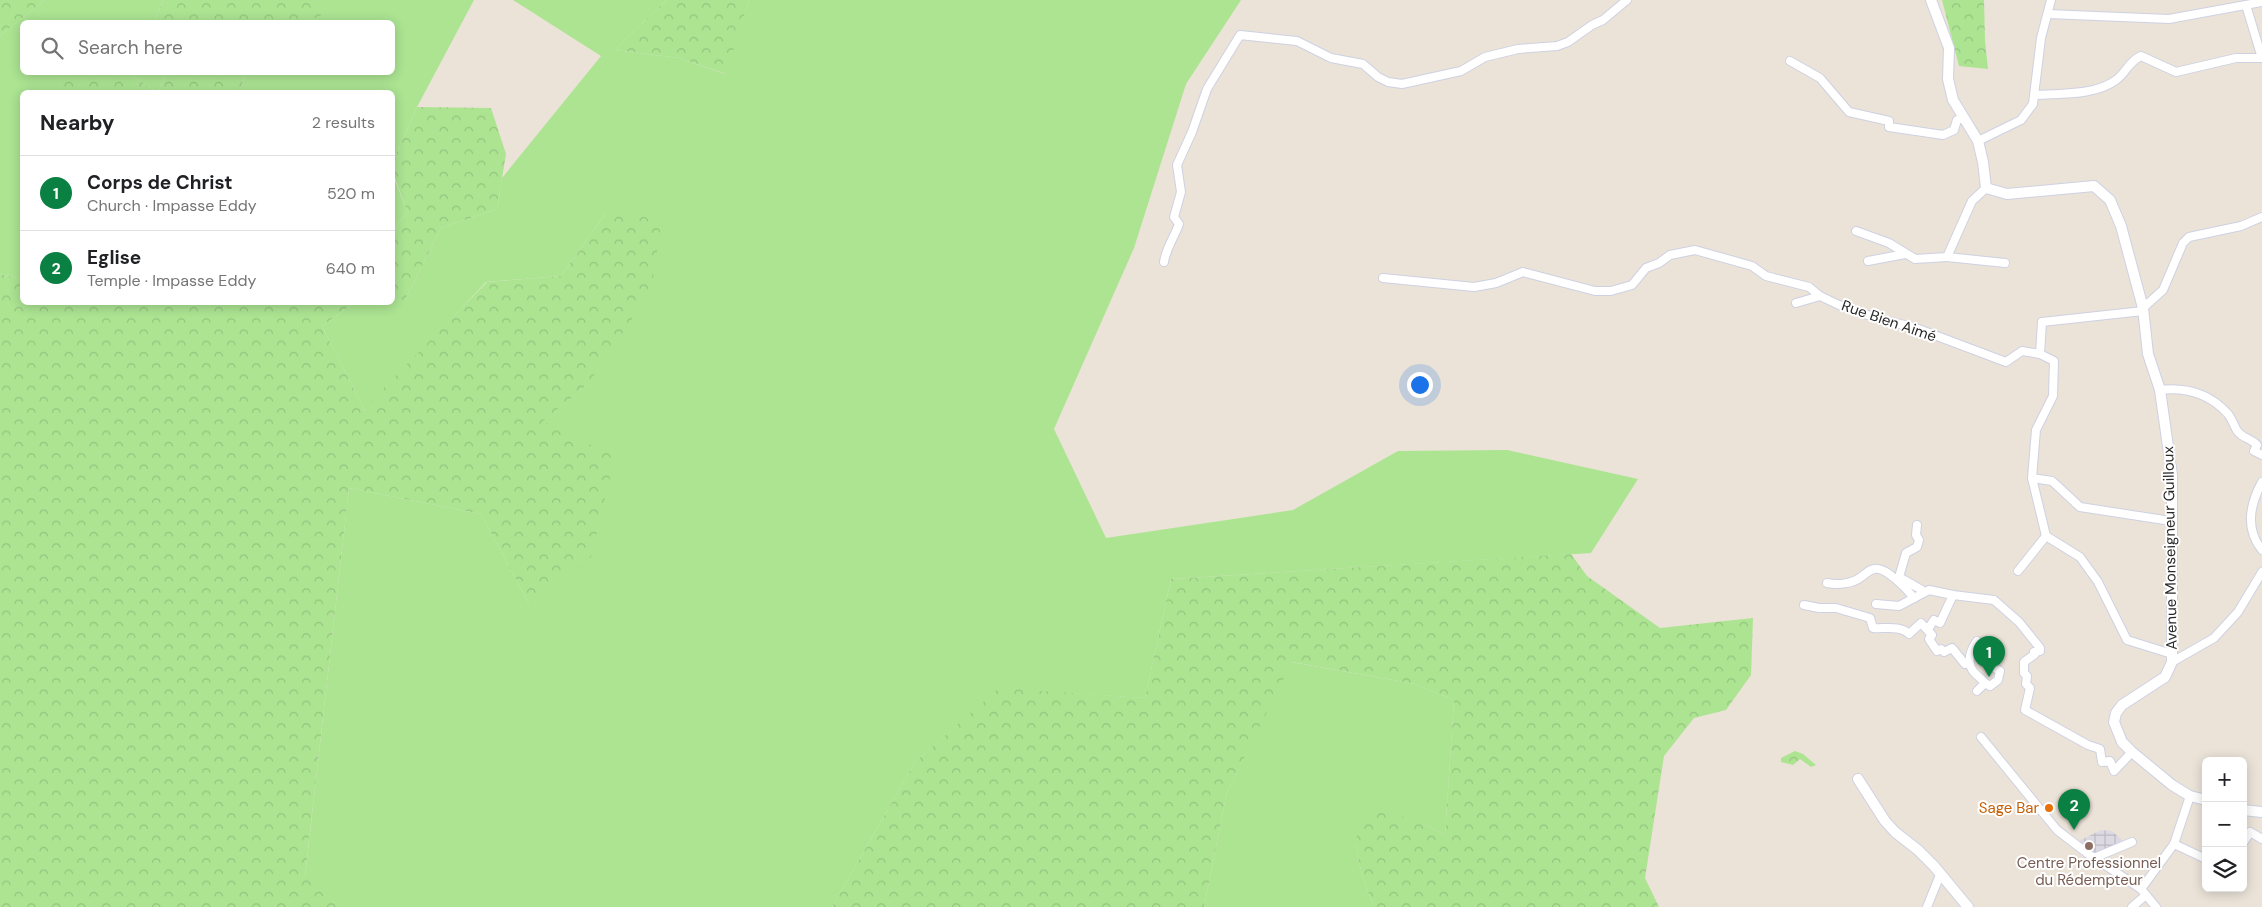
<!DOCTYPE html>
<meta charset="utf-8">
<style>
:root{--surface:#fff;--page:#f2f2f2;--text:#202124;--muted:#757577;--line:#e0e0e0;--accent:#0b8043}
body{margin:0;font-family:"DM Sans",sans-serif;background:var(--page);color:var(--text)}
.controls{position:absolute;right:15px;bottom:15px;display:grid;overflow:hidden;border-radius:8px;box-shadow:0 2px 12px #0003}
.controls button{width:45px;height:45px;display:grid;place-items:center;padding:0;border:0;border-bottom:1px solid var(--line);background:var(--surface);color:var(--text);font:25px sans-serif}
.you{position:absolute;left:1419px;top:384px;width:18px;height:18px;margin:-12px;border:4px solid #fff;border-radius:50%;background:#1a73e8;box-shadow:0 0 0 8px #1a73e833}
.badge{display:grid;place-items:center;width:32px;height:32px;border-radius:50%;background:var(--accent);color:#fff;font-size:16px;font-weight:700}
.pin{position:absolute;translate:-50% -41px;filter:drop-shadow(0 1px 2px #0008)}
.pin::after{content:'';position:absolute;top:26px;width:18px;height:15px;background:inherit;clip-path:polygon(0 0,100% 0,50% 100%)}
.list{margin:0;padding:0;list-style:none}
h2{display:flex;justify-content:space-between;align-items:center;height:65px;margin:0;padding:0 20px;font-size:21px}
h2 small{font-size:16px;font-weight:400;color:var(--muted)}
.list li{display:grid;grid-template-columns:32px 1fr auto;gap:15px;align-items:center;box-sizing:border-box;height:75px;padding:0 20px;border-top:1px solid var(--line)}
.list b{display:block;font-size:19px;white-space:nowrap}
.list p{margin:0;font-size:16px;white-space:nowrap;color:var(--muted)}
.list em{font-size:16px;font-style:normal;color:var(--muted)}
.icon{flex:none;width:28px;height:28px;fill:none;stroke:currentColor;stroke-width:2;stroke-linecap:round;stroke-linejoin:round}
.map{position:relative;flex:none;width:2262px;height:907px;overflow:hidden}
.search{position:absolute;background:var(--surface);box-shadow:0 2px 12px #0003;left:20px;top:20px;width:375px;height:55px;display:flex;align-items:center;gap:12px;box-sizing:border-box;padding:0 18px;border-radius:8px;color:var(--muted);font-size:19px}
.panel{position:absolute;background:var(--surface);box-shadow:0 2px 12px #0003;left:20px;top:90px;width:375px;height:215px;border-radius:8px}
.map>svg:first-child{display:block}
.industrial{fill:url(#industrial-grid)}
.grass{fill:#ace492}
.forest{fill:url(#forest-crowns)}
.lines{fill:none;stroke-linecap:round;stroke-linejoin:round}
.minor-casing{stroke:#ced1e2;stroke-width:10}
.tertiary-casing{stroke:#ced1e2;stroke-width:12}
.minor{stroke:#fff;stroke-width:8}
.tertiary{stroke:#fff;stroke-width:10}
.food-dot{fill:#e8710a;stroke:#fff;stroke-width:2}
.education-dot{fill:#8d6e63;stroke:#fff;stroke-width:2}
.labels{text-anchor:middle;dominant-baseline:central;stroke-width:4;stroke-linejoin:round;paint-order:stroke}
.street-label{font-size:15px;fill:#282828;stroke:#fff}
.food-label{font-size:15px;fill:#c56008;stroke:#fff;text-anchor:end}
.education-label{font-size:15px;fill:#785e54;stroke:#fff}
</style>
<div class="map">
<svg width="2262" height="907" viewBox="0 0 2262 907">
<defs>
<pattern id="industrial-grid" width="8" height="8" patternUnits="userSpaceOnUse" patternTransform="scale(1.25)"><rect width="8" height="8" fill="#dcd9e3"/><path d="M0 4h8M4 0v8" fill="none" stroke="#bdbac3"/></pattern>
<pattern id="forest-crowns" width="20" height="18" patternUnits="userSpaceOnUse" patternTransform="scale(1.25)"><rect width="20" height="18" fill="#ace492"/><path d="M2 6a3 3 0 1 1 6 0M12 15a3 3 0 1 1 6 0" fill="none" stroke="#94c47e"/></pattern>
</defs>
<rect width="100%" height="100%" fill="#ebe3d8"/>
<path class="industrial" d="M2101,830L2112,831L2123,841L2096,854L2079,841Z"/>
<g class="grass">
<path d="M45,0H163L154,22H22V72L68,73L58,86V92H22V279L0,274V36Z"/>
<path d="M317,0H474L417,107L393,161L392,92H239L246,73L392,72V22H307L327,12Z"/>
<path d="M513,0H666L615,50L679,58L725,74L749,0H1241L1186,84L1134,248L1054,429L1106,538L1293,510L1398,451L1507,450L1638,479L1591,553L1171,579L1145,698L999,689L915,762L832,907H340L305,877L349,488L481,514L529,604L542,421L588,384L606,213L561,276L486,282L365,411L322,326L354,303L392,302L393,300H405L441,228L497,209L502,178L601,56Z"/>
<path d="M128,73H161L165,79L157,92Z"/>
<path d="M392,173L407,211L393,232H392Z"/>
<path d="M1291,662L1415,684L1454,700L1445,835L1426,825L1355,844L1362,875L1374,907H1204L1227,792Z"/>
</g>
<g class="forest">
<path d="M0,0H45L0,36Z"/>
<path d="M163,0H317L328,12L307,22H154Z"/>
<path d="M666,0H749L726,74L679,58L615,50Z"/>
<path d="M1942,0H1984L1985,41L1988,69L1959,66Z"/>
<path d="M68,72L128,73L157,92H58V86Z"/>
<path d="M161,73H246L239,92H157L165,79Z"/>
<path d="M417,107L491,108L506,154L497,209L441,228L405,300H393V232L407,211L393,173V161Z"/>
<path d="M606,213L662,219L651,291L588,384L543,421L615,457L591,557L529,604L481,514L349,488L305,876L340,907H0V274L22,279V302L354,303L322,326L365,411L377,395L487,282L561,276Z"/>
<path d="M1571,554L1587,576L1660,628L1753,618L1751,675L1726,710L1694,718L1664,756L1645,878L1659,907H1374L1362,875L1355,844L1361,817L1377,808L1426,825L1445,835L1454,700L1415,684L1292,662L1227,792L1204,907H832L915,762L999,688L1145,698L1171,579Z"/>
<path d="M1795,751L1803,754L1816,765L1811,767L1800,759L1793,765L1781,762V758Z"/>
</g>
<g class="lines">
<g class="minor-casing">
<g id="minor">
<path d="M2246,5L2262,58"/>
<path d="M2048,14L2169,19L2262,2"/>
<path d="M1790,61L1820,78L1849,112L1889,121V127L1943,135L1954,130L1957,120L1964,118"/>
<path d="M2035,95C2061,93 2094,96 2116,80C2127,72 2128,62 2141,56L2176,72L2236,58H2261"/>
<path d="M1978,141L2021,120L2033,104L2041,38L2051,0"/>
<path d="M1856,231L1889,243L1915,259L1947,257L1972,201L1986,188"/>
<path d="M1947,257L2005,263"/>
<path d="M1868,261L1905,254"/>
<path d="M1164,262C1166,248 1174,238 1179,224L1174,217L1181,192L1177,165L1192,132L1207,89L1240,35L1297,41L1331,58L1363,64L1378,77L1388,82L1402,84L1461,71L1485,57L1518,49L1557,46L1568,42L1592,25L1603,20L1627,0"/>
<path d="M1383,278L1474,287L1496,283L1523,272L1595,291H1611L1632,285L1646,268L1659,263L1670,255L1695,250L1752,266L1766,276L1809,287L1820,296L1839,305L1879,319L1913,327L2006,362L2022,351L2040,354L2054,361L2053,396L2036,430L2032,478L2046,536L2080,557L2098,582L2127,640L2172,654"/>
<path d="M1796,303L1820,296"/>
<path d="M2143,308L2163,290L2183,243L2189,237L2241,226L2262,217"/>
<path d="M2040,354L2042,322L2143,311"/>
<path d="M2160,390C2187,387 2210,394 2228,414C2233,420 2234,427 2238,432C2243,438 2252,439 2257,445L2254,451L2262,455"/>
<path d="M2032,478L2052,481L2080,507L2171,521"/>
<path d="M2262,482C2250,504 2245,529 2262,550"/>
<path d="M1917,525L1916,535L1919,540L1917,547L1906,553L1899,577L1922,590V593"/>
<path d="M2018,571L2046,536"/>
<path d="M1827,583C1838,585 1852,584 1861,577C1866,574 1868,570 1874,569C1885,566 1907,589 1914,598"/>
<path d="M1876,604L1899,606L1929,590L1953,595L1994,600L2019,622L2040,648V651L2034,652L2035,654L2024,662V673L2027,676L2026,684L2030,688L2025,710L2088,745L2100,749L2102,762L2110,761L2114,771L2132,752"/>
<path d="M1804,605L1819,608H1836L1870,618L1873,628C1885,629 1900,625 1909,634L1921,623L1932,635L1929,639L1937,651L1941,649L1944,652L1952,648L1965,664L1969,662"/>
<path d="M1928,629L1934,620L1940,623L1953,595"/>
<path d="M1977,641C1971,649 1966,662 1973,671C1977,676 1981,678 1985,683L1977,691"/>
<path d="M2172,662L2214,638L2238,612L2262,572"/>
<path d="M1985,683L1990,686L1998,680L2000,671L1993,667L1991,652L1996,646"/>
<path d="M1981,737L2057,830L2087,853L2141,889L2156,907"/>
<path d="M2243,843L2250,832L2262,839"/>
<path d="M2174,844L2206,859"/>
<path d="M2094,858L2132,842"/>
<path d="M2141,889L2174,844L2190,796"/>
<path d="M1927,907L1940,875"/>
<path d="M2132,907L2146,895"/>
</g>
</g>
<g class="tertiary-casing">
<g id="tertiary">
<path d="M1931,0L1949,48L1948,79L1953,100L1978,141L1983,162L1986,188L2007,194L2094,186L2110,200L2121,226L2143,308L2148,354L2160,390L2172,475V662L2165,677L2122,705L2116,713L2114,722L2122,742L2132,752L2172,785L2190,796L2206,800"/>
<path d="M1858,779L1885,821L1895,832L1918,850L1934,866L1968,907"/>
<path d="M2243,810L2262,812"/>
</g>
</g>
<use href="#minor" class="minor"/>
<use href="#tertiary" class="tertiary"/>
</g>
<circle class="food-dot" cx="2049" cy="808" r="5"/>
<circle class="education-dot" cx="2089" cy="846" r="5"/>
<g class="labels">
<g class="street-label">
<text transform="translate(1889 321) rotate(19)">Rue Bien Aimé</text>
<text transform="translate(2170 548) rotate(-91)">Avenue Monseigneur Guilloux</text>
</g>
<g class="food-label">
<text x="2039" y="808">Sage Bar</text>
</g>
<g class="education-label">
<text x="2089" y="863">Centre Professionnel<tspan x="2089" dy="17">du Rédempteur</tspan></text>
</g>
</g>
</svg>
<div class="controls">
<button>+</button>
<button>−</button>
<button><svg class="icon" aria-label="layers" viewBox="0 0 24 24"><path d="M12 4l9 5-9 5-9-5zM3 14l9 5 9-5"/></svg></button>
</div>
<div class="you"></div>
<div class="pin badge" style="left:1989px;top:677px">1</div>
<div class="pin badge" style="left:2074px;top:830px">2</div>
<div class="search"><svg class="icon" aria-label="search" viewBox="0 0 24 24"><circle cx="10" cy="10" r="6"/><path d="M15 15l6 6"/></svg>Search here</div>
<section class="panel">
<h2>Nearby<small>2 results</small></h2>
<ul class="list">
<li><span class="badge">1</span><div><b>Corps de Christ</b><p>Church · Impasse Eddy</p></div><em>520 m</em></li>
<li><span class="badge">2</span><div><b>Eglise</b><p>Temple · Impasse Eddy</p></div><em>640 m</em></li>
</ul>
</section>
</div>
